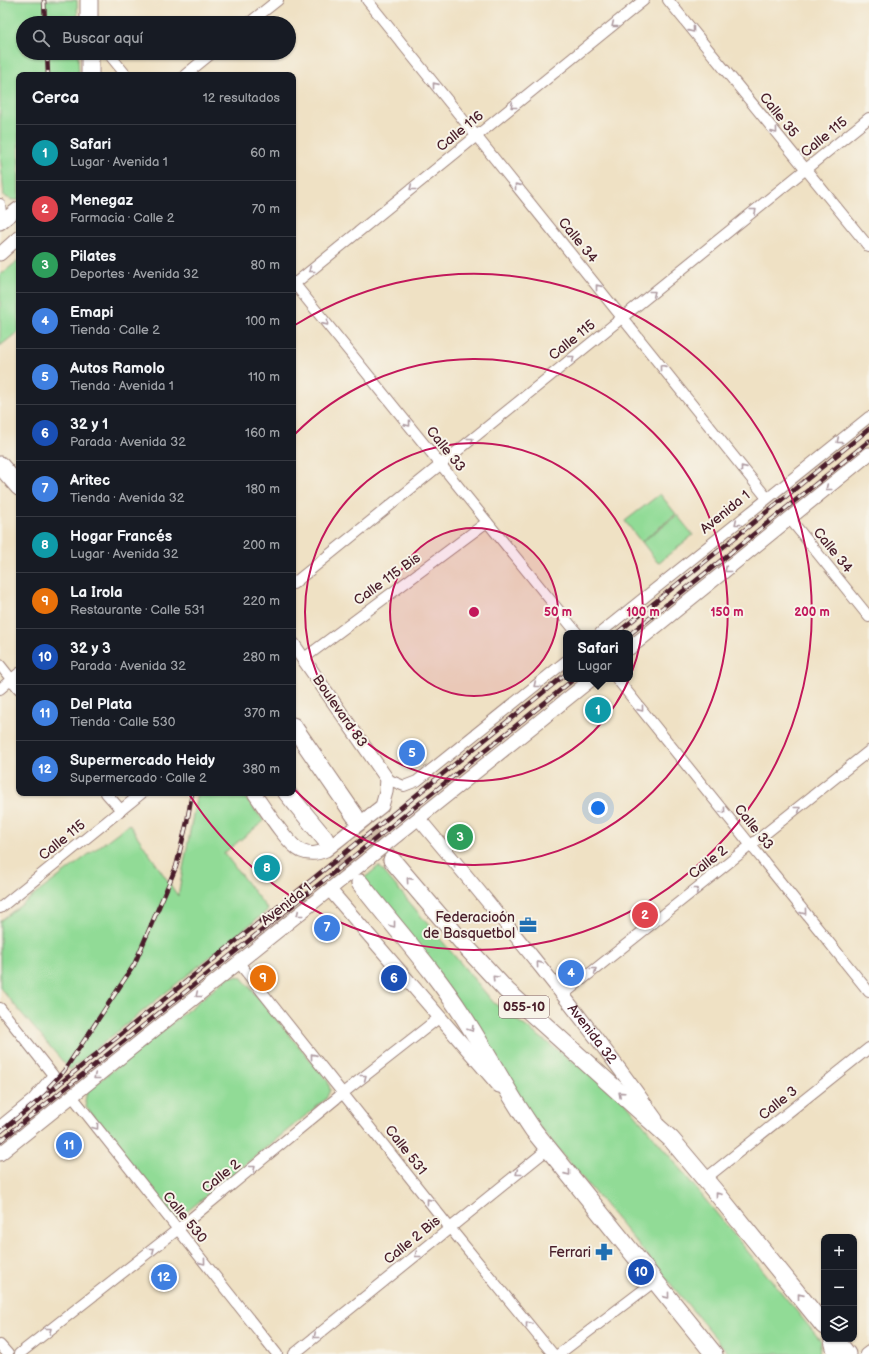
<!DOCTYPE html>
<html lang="es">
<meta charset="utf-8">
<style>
:root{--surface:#171b24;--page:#242831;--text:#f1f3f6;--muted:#9ea1a6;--line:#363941;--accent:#2563eb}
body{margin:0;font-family:"Balsamiq Sans",sans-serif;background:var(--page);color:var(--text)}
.controls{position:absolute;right:12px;bottom:12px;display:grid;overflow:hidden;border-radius:8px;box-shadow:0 1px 3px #0004}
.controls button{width:36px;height:36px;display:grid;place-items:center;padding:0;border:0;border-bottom:1px solid var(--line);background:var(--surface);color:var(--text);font:20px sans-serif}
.you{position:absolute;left:598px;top:808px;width:14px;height:14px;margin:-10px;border:3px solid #fff;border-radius:50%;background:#1a73e8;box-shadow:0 0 0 6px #1a73e833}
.badge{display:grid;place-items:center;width:26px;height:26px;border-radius:50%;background:var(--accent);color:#fff;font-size:13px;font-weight:700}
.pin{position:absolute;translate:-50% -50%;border:2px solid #fff;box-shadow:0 1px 4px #0006}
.popup{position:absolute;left:563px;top:630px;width:70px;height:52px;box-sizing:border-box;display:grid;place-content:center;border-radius:8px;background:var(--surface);filter:drop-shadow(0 1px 3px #0005);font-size:13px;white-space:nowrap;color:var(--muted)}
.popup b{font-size:15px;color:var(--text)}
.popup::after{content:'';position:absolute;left:50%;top:100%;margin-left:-8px;border:8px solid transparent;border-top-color:var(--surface)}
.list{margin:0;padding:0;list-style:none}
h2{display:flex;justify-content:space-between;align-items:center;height:52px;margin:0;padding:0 16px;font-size:17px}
h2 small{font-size:13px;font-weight:400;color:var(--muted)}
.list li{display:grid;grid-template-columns:26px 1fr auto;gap:12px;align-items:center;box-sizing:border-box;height:56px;padding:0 16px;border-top:1px solid var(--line)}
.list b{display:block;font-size:15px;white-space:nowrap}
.list p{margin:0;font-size:13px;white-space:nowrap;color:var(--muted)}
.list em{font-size:13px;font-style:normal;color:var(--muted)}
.icon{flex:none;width:22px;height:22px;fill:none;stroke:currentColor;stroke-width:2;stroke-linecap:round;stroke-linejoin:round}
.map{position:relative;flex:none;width:869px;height:1354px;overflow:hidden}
.search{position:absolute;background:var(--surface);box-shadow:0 1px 3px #0004;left:16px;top:16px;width:280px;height:44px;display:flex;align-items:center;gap:10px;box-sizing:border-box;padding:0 14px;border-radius:22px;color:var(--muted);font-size:15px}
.panel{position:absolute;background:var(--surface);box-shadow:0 1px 3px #0004;left:16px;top:72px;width:280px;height:724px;border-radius:8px}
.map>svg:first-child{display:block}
.green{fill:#91db96;stroke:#6e7d60}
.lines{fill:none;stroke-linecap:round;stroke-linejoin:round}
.trunk-tunnel{stroke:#cebaa5;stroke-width:17;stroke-dasharray:17 8;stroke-linecap:butt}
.minor-casing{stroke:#9c8078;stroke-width:12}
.tertiary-casing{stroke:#9c8078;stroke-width:15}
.trunk-casing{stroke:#9c8078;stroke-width:19}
.minor{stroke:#fff;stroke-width:10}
.tertiary{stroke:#fff;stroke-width:13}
.trunk{stroke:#fff;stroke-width:17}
.rail-casing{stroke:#4a1f2b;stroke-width:4.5}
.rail{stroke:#f7f3e8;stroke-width:3;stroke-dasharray:9;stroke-linecap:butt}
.oneway{stroke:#ae9aa0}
.ring{fill:none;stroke:#c2185b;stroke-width:2}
.labels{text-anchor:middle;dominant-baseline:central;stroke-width:4;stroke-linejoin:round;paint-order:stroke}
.shield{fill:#f7f3e8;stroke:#7e5f64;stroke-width:1}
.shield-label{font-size:13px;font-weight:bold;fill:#4a1f2b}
.street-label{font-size:14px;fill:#4a1f2b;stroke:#f7f3e8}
.poi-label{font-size:14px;fill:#4a1f2b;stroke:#f7f3e8;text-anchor:end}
.centre{fill:#c2185b;stroke:#f7f3e8;stroke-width:2}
.ring-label{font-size:12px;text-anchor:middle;font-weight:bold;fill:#c2185b;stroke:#f7f3e8;stroke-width:4;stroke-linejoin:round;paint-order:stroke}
</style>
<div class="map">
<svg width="869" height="1354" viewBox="0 0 869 1354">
<rect width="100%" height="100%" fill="#f7f3e8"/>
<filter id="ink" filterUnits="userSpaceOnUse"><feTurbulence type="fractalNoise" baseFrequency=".025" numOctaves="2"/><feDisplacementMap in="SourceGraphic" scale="8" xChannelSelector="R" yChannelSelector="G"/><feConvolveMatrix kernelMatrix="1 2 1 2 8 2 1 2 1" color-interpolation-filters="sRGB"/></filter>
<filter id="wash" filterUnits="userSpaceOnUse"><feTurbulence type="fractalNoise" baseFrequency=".012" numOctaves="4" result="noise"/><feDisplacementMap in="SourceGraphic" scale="16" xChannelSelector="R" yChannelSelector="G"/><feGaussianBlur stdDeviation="0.9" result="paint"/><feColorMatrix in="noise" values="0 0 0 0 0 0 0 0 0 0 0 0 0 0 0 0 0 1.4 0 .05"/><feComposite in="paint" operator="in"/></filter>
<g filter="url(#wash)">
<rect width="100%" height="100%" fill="#efe1c4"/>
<g class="green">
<path d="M0,0H77L78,23H23V53H78L79,75H19V200H12L4,196L0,154Z"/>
<path d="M19,260V331L0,346V275Z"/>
<path d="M660,494L676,514L641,542L625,521Z"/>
<path d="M677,515L693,535L658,563L642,542Z"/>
<path d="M197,793H241L264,821L224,853L268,910L70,1070L0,988V921L129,824L178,896Z"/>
<path d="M379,866L494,1003L622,1098L821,1341L819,1354H729L534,1120L363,879Z"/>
<path d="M236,976L241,977L328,1081L330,1090L326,1099L179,1218L174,1219L86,1107L85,1101L87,1091L229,977Z"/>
</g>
</g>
<g filter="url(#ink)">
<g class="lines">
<g class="trunk-tunnel">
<path d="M355,816L392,860"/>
<path d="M325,839L360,883"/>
</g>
<g class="minor-casing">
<g id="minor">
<path d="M367,0L767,498"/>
<path d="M668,0L869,247"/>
<path d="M249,23L278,0"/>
<path d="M108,53L126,75"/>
<path d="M185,75L212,53"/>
<path d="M0,204L2,221"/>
<path d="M293,282L577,633"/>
<path d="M293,285L644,0"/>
<path d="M790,519L869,617"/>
<path d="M293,584L869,118"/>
<path d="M600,633L869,417"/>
<path d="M303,659L487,522"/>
<path d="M0,665L19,689"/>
<path d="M617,679L869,992"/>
<path d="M0,689L19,673"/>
<path d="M387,779L404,786L417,781L566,661"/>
<path d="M106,793L121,810"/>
<path d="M0,908L142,793"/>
<path d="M239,963L450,1228L553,1354"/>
<path d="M564,994L869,751"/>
<path d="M0,1008L53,1075L32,1100L0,1126"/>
<path d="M72,1096L277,1354"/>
<path d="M705,1179L869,1048"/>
<path d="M829,1339L833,1354"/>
<path d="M0,1345L8,1354"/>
<path d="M19,1354L177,1230L343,1093L440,1017"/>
<path d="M294,1354L548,1149"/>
<path d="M559,1354L655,1281"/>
<path d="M865,1354L869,1351"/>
</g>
</g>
<g class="tertiary-casing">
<g id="tertiary">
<path d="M0,223L19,208"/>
<path d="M0,254L19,237"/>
<path d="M630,648L869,454"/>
<path d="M254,793C264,807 287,844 301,851C310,855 317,854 326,850L382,806L386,792L387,779L293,644"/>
<path id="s1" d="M419,819C501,917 582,1015 656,1119"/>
<path d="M330,890L499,1086"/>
<path d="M0,1154L592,679"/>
</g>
</g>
<g class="trunk-casing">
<g id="trunk">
<path d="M89,0V23"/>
<path d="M90,53V75"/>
<path d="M0,465L19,487"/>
<path d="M293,726L355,816"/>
<path d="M287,793L325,839"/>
<path d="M392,860L468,949L507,991L671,1139L719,1196L824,1326"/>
<path d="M360,883C394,927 433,969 463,1016C488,1054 508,1094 534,1131L714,1354"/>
<path d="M835,1339L847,1354"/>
</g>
</g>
<use href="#minor" class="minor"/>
<use href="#tertiary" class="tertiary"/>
<use href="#trunk" class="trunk"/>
<g class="rail-casing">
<g id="rail">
<path d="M44,0L45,23"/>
<path d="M47,53L48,75"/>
<path d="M617,633L869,429"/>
<path d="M630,634L869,441"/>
<path d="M49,1087L64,1071L134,965L176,867L187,822L192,793"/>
<path d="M0,1132L566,674"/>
<path d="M0,1141L574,679"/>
</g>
</g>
<use href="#rail" class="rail"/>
</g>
<defs><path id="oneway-chevron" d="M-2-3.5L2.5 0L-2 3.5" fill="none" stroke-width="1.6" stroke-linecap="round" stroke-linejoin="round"/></defs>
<g class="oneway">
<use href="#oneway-chevron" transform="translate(614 25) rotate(141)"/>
<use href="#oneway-chevron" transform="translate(692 30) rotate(51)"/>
<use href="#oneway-chevron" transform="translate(435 85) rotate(-129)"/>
<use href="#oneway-chevron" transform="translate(513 106) rotate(141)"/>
<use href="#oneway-chevron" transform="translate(775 131) rotate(51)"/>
<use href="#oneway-chevron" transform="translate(517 186) rotate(-129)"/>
<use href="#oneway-chevron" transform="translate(412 188) rotate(141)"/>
<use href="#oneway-chevron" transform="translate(754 211) rotate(-39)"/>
<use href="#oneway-chevron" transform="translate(311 270) rotate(141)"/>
<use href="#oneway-chevron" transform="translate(598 287) rotate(-129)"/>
<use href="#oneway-chevron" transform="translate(653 293) rotate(-39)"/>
<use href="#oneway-chevron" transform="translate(326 323) rotate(51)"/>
<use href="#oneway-chevron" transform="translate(572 358) rotate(-39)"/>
<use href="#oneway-chevron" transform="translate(662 367) rotate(-129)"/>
<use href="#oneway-chevron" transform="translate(408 424) rotate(51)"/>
<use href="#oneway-chevron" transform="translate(471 440) rotate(-39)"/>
<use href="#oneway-chevron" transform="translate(839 441) rotate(141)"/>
<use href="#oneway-chevron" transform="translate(743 468) rotate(-129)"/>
<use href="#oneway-chevron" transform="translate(828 488) rotate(141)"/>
<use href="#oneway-chevron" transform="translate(737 523) rotate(141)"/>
<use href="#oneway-chevron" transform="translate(727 570) rotate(141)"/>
<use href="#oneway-chevron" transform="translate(536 685) rotate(141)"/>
<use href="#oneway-chevron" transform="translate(641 709) rotate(51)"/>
<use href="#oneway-chevron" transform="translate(798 809) rotate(-39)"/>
<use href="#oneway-chevron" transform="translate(723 811) rotate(51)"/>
<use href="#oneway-chevron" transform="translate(456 864) rotate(-130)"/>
<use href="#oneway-chevron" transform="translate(409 880) rotate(-131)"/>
<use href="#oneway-chevron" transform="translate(696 890) rotate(-38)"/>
<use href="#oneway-chevron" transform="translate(804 912) rotate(51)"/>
<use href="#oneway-chevron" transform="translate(299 914) rotate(142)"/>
<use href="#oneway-chevron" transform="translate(393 925) rotate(52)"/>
<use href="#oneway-chevron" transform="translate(539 964) rotate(-130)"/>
<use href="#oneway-chevron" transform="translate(594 970) rotate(-38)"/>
<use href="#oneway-chevron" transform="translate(495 978) rotate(-134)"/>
<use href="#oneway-chevron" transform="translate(198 995) rotate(141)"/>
<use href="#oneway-chevron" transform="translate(471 1029) rotate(58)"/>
<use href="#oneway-chevron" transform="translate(313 1056) rotate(-129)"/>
<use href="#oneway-chevron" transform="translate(96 1077) rotate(141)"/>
<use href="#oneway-chevron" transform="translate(364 1077) rotate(-38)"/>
<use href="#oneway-chevron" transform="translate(621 1094) rotate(-138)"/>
<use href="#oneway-chevron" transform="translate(96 1127) rotate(52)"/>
<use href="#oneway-chevron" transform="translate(253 1168) rotate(-39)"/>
<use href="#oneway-chevron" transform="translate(518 1173) rotate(141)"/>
<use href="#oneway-chevron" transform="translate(568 1173) rotate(51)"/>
<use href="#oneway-chevron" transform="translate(718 1195) rotate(-129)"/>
<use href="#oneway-chevron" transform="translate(429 1201) rotate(-128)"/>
<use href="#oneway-chevron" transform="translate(152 1250) rotate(-38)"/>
<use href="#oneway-chevron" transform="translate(417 1255) rotate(141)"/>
<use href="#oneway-chevron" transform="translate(203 1262) rotate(51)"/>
<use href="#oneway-chevron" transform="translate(667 1296) rotate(51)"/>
<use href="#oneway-chevron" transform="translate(800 1296) rotate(-129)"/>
<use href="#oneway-chevron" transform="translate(528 1324) rotate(-129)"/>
<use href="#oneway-chevron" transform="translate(49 1330) rotate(-38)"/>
<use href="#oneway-chevron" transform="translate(316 1336) rotate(141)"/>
</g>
</g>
<circle cx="474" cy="612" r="84" fill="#c2185b" fill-opacity=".12"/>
<g class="ring">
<circle cx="474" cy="612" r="84"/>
<circle cx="474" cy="612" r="169"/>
<path d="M294 435A253 253 0 1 1 294 789"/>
<path d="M295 325A338 338 0 1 1 189 794"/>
</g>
<defs>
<g id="office-bare" transform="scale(1.38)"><path d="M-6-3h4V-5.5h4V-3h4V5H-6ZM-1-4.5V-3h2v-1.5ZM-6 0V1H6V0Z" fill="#1f6fb2" stroke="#f7f3e8" stroke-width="2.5" paint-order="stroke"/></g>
<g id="pharmacy-bare" transform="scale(1.38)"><path d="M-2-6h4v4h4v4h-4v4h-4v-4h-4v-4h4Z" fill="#1f6fb2" stroke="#f7f3e8" stroke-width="2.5" paint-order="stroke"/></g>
</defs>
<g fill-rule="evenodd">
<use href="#office-bare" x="528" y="925"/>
<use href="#pharmacy-bare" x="604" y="1252"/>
</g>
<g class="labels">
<rect class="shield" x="499" y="996" width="50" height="22" rx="3"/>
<g class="shield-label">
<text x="524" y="1007">055-10</text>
</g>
<g class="street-label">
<text transform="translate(779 115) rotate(51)">Calle 35</text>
<text transform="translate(460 131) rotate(-39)">Calle 116</text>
<text transform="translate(824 137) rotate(-39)">Calle 115</text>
<text transform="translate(578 240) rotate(51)">Calle 34</text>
<text transform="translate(572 340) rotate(-39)">Calle 115</text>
<text transform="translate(446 449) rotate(51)">Calle 33</text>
<text transform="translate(725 512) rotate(-39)">Avenida 1</text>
<text transform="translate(833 550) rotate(51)">Calle 34</text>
<text transform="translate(387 579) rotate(-36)">Calle 115 Bis</text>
<text transform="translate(340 711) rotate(55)">Boulevard 83</text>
<text transform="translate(754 827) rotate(51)">Calle 33</text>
<text transform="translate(62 840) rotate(-39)">Calle 115</text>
<text transform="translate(708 862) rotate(-38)">Calle 2</text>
<text transform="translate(286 904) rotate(-38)">Avenida 1</text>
<text stroke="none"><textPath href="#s1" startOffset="276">Avenida 32</textPath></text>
<text transform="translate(778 1103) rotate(-39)">Calle 3</text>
<text transform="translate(406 1150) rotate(52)">Calle 531</text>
<text transform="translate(221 1176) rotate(-39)">Calle 2</text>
<text transform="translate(185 1217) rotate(51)">Calle 530</text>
<text transform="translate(412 1240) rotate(-39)">Calle 2 Bis</text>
</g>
<g class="poi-label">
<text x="515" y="917">Federacioón<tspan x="515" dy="16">de Basquetbol</tspan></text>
<text x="591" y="1252">Ferrari</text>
</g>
</g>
<circle cx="474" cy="612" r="6" class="centre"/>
<g class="ring-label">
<text x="558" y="616">50 m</text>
<text x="643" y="616">100 m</text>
<text x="727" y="616">150 m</text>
<text x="812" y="616">200 m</text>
</g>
</svg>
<div class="controls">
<button>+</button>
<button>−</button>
<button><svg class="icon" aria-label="layers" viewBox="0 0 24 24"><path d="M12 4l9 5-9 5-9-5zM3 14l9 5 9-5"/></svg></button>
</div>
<div class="you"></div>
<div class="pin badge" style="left:598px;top:710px;background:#0f9aa8">1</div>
<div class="popup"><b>Safari</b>Lugar</div>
<div class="pin badge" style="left:645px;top:915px;background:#e0444e">2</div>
<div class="pin badge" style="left:460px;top:837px;background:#2e9e5b">3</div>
<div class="pin badge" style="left:571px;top:973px;background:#3f7fe0">4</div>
<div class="pin badge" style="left:412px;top:753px;background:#3f7fe0">5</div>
<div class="pin badge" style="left:394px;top:978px;background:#1a4fb4">6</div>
<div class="pin badge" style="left:327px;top:928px;background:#3f7fe0">7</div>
<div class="pin badge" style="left:267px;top:868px;background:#0f9aa8">8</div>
<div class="pin badge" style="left:263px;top:978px;background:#e8710a">9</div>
<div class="pin badge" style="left:641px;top:1272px;background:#1a4fb4">10</div>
<div class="pin badge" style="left:69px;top:1145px;background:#3f7fe0">11</div>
<div class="pin badge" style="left:164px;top:1277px;background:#3f7fe0">12</div>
<div class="search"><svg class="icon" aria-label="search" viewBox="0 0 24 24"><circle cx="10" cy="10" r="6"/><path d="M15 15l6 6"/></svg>Buscar aquí</div>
<section class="panel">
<h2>Cerca<small>12 resultados</small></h2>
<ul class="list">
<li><span class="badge" style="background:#0f9aa8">1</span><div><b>Safari</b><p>Lugar · Avenida 1</p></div><em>60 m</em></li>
<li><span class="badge" style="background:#e0444e">2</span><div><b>Menegaz</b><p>Farmacia · Calle 2</p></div><em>70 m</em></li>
<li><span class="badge" style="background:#2e9e5b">3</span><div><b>Pilates</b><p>Deportes · Avenida 32</p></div><em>80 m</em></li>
<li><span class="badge" style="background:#3f7fe0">4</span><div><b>Emapi</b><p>Tienda · Calle 2</p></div><em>100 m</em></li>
<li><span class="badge" style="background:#3f7fe0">5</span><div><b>Autos Ramolo</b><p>Tienda · Avenida 1</p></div><em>110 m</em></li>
<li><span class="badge" style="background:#1a4fb4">6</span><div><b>32 y 1</b><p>Parada · Avenida 32</p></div><em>160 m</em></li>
<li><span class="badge" style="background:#3f7fe0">7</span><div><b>Aritec</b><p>Tienda · Avenida 32</p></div><em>180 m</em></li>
<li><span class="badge" style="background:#0f9aa8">8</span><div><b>Hogar Francés</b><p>Lugar · Avenida 32</p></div><em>200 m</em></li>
<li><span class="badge" style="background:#e8710a">9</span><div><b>La Irola</b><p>Restaurante · Calle 531</p></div><em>220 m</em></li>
<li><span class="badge" style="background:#1a4fb4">10</span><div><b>32 y 3</b><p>Parada · Avenida 32</p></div><em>280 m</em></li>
<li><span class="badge" style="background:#3f7fe0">11</span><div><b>Del Plata</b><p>Tienda · Calle 530</p></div><em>370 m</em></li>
<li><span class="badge" style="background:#3f7fe0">12</span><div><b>Supermercado Heidy</b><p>Supermercado · Calle 2</p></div><em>380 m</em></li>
</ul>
</section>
</div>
